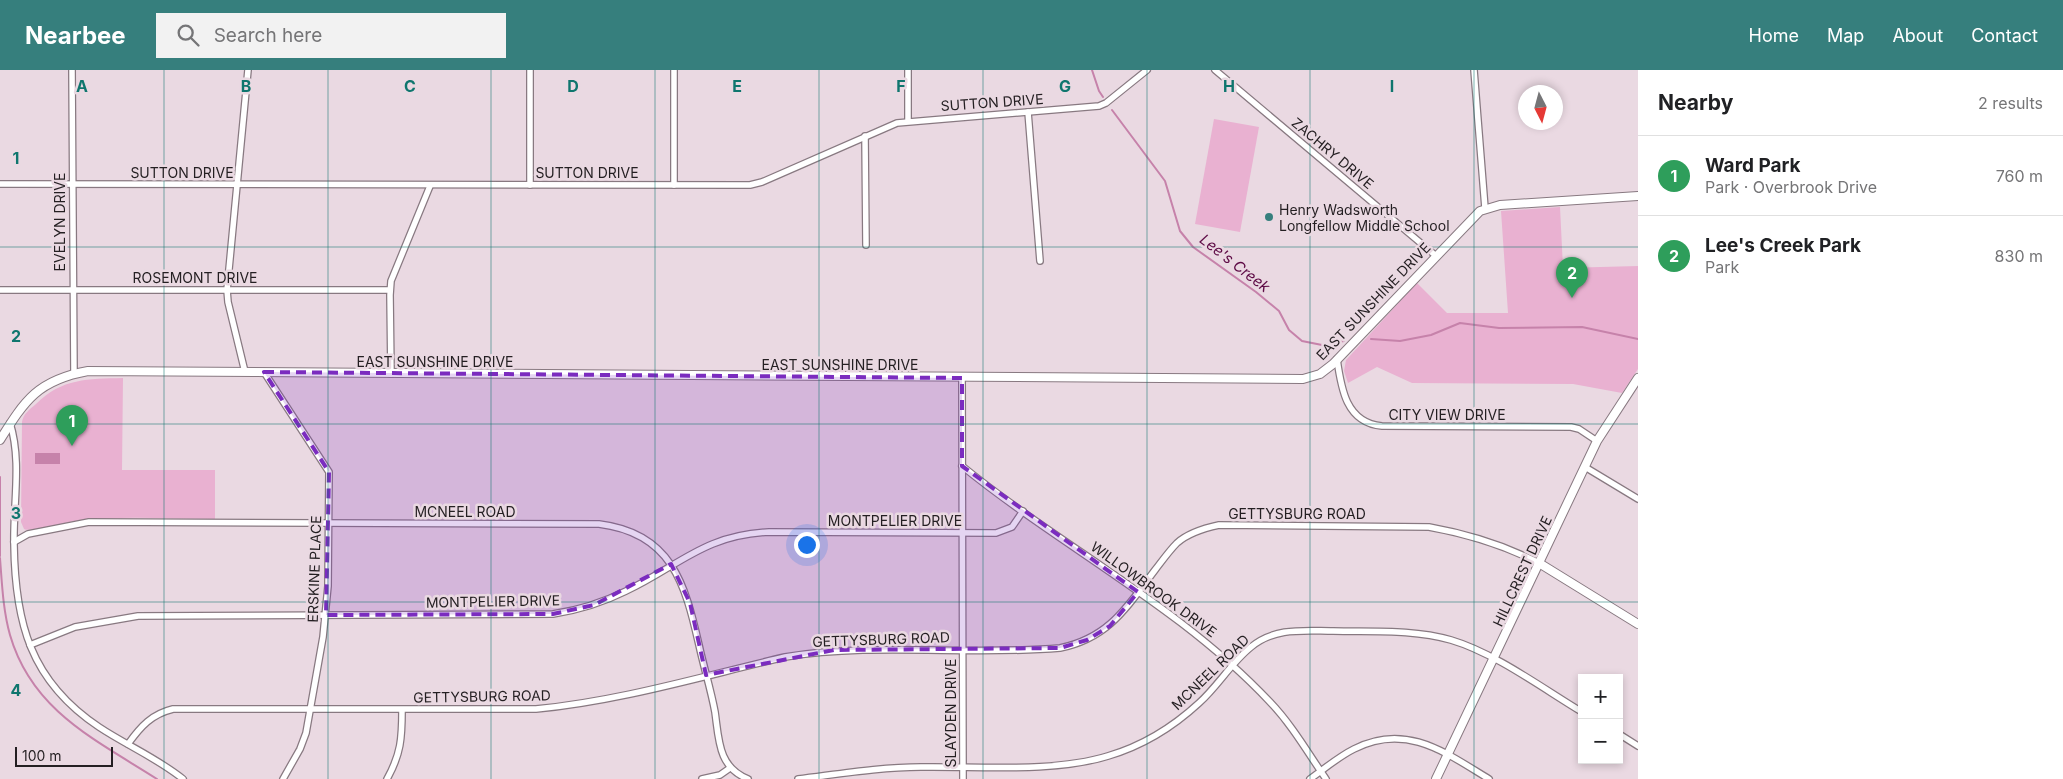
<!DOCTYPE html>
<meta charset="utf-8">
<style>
:root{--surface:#fff;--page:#f2f2f2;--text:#202124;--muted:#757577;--line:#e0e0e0;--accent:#367f7d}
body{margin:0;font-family:Inter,sans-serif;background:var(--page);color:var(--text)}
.controls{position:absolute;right:15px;bottom:15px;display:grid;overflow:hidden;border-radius:0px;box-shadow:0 2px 8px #0003}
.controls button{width:45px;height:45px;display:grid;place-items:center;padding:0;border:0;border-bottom:1px solid var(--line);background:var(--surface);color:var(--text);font:25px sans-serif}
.compass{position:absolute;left:1518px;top:15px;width:45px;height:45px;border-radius:50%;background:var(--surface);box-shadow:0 2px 8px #0003;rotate:174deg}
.scale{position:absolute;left:15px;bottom:12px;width:98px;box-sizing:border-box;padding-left:5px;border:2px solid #241f22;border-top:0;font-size:14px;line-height:18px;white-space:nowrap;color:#241f22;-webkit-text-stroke:4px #ead9e2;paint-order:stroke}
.you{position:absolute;left:806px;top:474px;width:18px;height:18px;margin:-12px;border:4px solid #fff;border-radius:50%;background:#1a73e8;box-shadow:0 0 0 8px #1a73e833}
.badge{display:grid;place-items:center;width:32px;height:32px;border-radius:50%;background:var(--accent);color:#fff;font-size:16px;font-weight:700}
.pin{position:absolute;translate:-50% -41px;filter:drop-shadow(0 1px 2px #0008)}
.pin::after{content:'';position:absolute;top:26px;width:18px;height:15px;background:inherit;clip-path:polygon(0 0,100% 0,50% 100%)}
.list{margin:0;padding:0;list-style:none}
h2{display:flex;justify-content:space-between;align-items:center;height:65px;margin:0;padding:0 20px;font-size:21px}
h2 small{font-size:16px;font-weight:400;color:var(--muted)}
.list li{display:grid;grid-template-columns:32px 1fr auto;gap:15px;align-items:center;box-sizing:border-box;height:80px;padding:0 20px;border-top:1px solid var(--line)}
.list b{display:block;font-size:19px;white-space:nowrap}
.list p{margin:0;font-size:16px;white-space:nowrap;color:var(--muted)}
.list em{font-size:16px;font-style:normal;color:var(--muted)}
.icon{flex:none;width:28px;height:28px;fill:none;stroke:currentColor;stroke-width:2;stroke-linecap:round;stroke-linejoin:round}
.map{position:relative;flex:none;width:1638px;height:709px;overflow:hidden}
header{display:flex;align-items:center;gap:30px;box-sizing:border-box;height:70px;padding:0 25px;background:var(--accent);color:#fff}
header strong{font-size:24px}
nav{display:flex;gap:28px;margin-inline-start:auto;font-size:18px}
.search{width:350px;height:45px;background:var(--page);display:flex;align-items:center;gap:12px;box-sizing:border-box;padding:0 18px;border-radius:0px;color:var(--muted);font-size:19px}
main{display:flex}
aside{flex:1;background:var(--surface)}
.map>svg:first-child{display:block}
.green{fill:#e9b1d1}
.water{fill:#c682aa}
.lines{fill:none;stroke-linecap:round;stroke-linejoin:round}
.stream{stroke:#c682aa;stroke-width:2}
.street-casing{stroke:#887981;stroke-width:8}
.secondary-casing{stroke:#887981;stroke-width:10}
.street{stroke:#fff;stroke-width:5.5}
.secondary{stroke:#fff;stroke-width:8}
.marked{fill:#7b2cbf;fill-opacity:0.2;stroke:#7b2cbf;stroke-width:4;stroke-dasharray:10 6;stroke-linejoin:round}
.grid{fill:none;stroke:#0f766e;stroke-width:1;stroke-opacity:0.55}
.poi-dot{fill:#367f7d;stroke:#ead9e2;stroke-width:2}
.labels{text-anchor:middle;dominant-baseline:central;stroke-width:5;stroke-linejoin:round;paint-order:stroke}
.street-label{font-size:14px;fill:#241f22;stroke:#ead9e2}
.poi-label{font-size:14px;fill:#241f22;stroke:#ead9e2;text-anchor:start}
.water-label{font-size:15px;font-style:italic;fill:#5e0b46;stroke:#ead9e2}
.grid-label{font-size:16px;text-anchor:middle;font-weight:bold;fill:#0f766e;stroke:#ead9e2;stroke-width:5;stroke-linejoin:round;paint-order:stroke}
</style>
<header>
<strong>Nearbee</strong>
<div class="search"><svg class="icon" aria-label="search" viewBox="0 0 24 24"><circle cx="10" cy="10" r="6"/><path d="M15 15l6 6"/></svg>Search here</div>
<nav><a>Home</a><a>Map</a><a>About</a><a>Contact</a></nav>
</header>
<main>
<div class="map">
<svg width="1638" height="709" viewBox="0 0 1638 709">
<rect width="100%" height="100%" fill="#ead9e2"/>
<g class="green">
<path d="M1214,49L1259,57L1240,162L1195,154Z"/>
<path d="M1560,137L1563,198L1638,196V299L1622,323L1573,314L1412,313L1377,297L1348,313L1344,301L1346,290L1417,213L1447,243H1508L1501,141Z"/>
<path d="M123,308L122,400H215V449C169,449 122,445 76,451C65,452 32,463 24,459L21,452L22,352C23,344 30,339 36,334C62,308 88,309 123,308Z"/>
</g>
<rect class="water" x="35" y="383" width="25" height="11"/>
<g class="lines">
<g class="stream">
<path d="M1092,0L1099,21L1103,27"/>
<path d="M1112,40L1165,111L1180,161L1193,177L1256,222L1279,241L1289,260L1302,271L1322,275L1344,271"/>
<path d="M1371,269L1400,271L1431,265L1460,253L1499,258L1582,257L1638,269"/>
<path d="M0,407V486"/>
<path d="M0,488C2,514 3,540 10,565C32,641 96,670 157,709"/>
</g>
<g class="street-casing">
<g id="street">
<path d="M72,0L74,304"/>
<path d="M908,0V51"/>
<path d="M1215,0L1435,185"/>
<path d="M1474,0L1485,138"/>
<path d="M1028,42L1040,191"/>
<path d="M865,66L866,175"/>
<path d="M0,114L750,115L762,112L897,53L1099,36L1106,33L1147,0"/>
<path d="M530,115V0"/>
<path d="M674,115V0"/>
<path d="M0,220H390"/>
<path d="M1337,289C1341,318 1346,353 1382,356L1571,357L1579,359L1597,371"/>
<path d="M245,302L228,232L227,220L248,0"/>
<path d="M264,302L329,402L328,516L323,567L306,663L300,679L283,709"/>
<path d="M391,304L390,225L391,211L430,116"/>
<path d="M962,308L963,709"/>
<path d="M10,353C22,391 13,434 14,474C15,552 30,611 99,657C126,675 157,688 183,709"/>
<path d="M962,396C1063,478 1181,537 1270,632C1292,655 1308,683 1326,709"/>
<path d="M1585,397L1638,429"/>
<path d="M14,472L28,464L89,452L599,454C672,463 685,514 699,575C704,598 711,620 715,642C719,670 718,697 748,709"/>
<path d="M30,575L75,557L138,546L553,544C579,540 602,533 626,521C679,496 704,465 769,462L996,463L1012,457L1023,441"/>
<path d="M1619,664L1638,676"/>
<path d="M128,674C141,656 152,644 173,639H536C620,631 703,606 785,587C876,572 968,586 1060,578C1109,568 1127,537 1155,500C1162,491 1169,481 1177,473C1188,463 1205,458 1219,455L1429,457C1468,464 1504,475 1539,493"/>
<path d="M387,709C401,684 402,668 402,640"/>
<path d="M702,709L720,705L730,698"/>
<path d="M798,709C839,704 880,697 921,697C979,696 1053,703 1108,686C1142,676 1173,657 1199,633C1218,616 1231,593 1251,577C1275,557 1304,561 1333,561C1372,562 1413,559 1451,570C1495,583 1542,618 1582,642"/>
<path d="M1310,709C1324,699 1338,687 1354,679C1406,652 1446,683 1489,709"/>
</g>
</g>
<g class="secondary-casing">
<g id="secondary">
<path d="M0,370C25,330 38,310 88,301L1303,309L1320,304L1333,294L1480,141L1500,135L1638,126"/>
<path d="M1539,493L1638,554"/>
<path d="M1436,709L1597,371L1638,308"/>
</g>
</g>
<use href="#street" class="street"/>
<use href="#secondary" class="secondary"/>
</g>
<path class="marked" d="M264,302L962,308V396L1138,522L1110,556L1087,570L1060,578L834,580L706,605L690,533L671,494L594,535L553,544L326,545L329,402Z"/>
<path class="grid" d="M164,0V709M328,0V709M491,0V709M655,0V709M819,0V709M983,0V709M1147,0V709M1310,0V709M1474,0V709M0,177H1638M0,354H1638M0,532H1638"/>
<circle class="poi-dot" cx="1269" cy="147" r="5"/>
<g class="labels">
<g class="street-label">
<text transform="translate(992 32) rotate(-4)">SUTTON DRIVE</text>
<text transform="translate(1333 83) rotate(40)">ZACHRY DRIVE</text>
<text x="182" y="102">SUTTON DRIVE</text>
<text x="587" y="102">SUTTON DRIVE</text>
<text transform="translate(59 152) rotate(-90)">EVELYN DRIVE</text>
<text x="195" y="207">ROSEMONT DRIVE</text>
<text transform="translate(1373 231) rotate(-46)">EAST SUNSHINE DRIVE</text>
<text x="435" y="291">EAST SUNSHINE DRIVE</text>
<text x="840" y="294">EAST SUNSHINE DRIVE</text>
<text x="1447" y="344">CITY VIEW DRIVE</text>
<text x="465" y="441">MCNEEL ROAD</text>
<text x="1297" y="443">GETTYSBURG ROAD</text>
<text x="895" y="450">MONTPELIER DRIVE</text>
<text transform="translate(314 499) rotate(-88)">ERSKINE PLACE</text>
<text transform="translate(1522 501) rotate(-65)">HILLCREST DRIVE</text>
<text transform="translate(1154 519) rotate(36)">WILLOWBROOK DRIVE</text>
<text transform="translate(493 531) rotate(-1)">MONTPELIER DRIVE</text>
<text transform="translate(881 569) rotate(-2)">GETTYSBURG ROAD</text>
<text transform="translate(1210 602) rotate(-44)">MCNEEL ROAD</text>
<text transform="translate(482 626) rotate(-1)">GETTYSBURG ROAD</text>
<text transform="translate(950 643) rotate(-90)">SLAYDEN DRIVE</text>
</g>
<g class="poi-label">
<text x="1279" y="139">Henry Wadsworth<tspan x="1279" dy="16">Longfellow Middle School</tspan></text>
</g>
<g class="water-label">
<text transform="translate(1235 193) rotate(38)">Lee's Creek</text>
</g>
</g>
<g class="grid-label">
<text x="82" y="22">A</text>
<text x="246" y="22">B</text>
<text x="410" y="22">C</text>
<text x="573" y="22">D</text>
<text x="737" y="22">E</text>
<text x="901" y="22">F</text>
<text x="1065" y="22">G</text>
<text x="1229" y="22">H</text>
<text x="1392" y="22">I</text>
<text x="16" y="94">1</text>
<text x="16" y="272">2</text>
<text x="16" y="449">3</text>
<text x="16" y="626">4</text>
</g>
</svg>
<div class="controls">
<button>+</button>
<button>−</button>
</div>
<svg class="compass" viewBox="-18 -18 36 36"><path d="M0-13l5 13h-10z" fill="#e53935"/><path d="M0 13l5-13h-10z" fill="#757577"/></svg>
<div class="scale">100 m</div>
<div class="you"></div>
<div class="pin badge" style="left:72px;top:376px;background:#2e9e5b">1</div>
<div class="pin badge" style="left:1572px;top:228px;background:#2e9e5b">2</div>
</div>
<aside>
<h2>Nearby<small>2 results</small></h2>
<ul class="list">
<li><span class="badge" style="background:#2e9e5b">1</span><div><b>Ward Park</b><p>Park · Overbrook Drive</p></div><em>760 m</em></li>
<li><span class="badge" style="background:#2e9e5b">2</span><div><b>Lee's Creek Park</b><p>Park</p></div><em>830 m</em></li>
</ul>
</aside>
</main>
